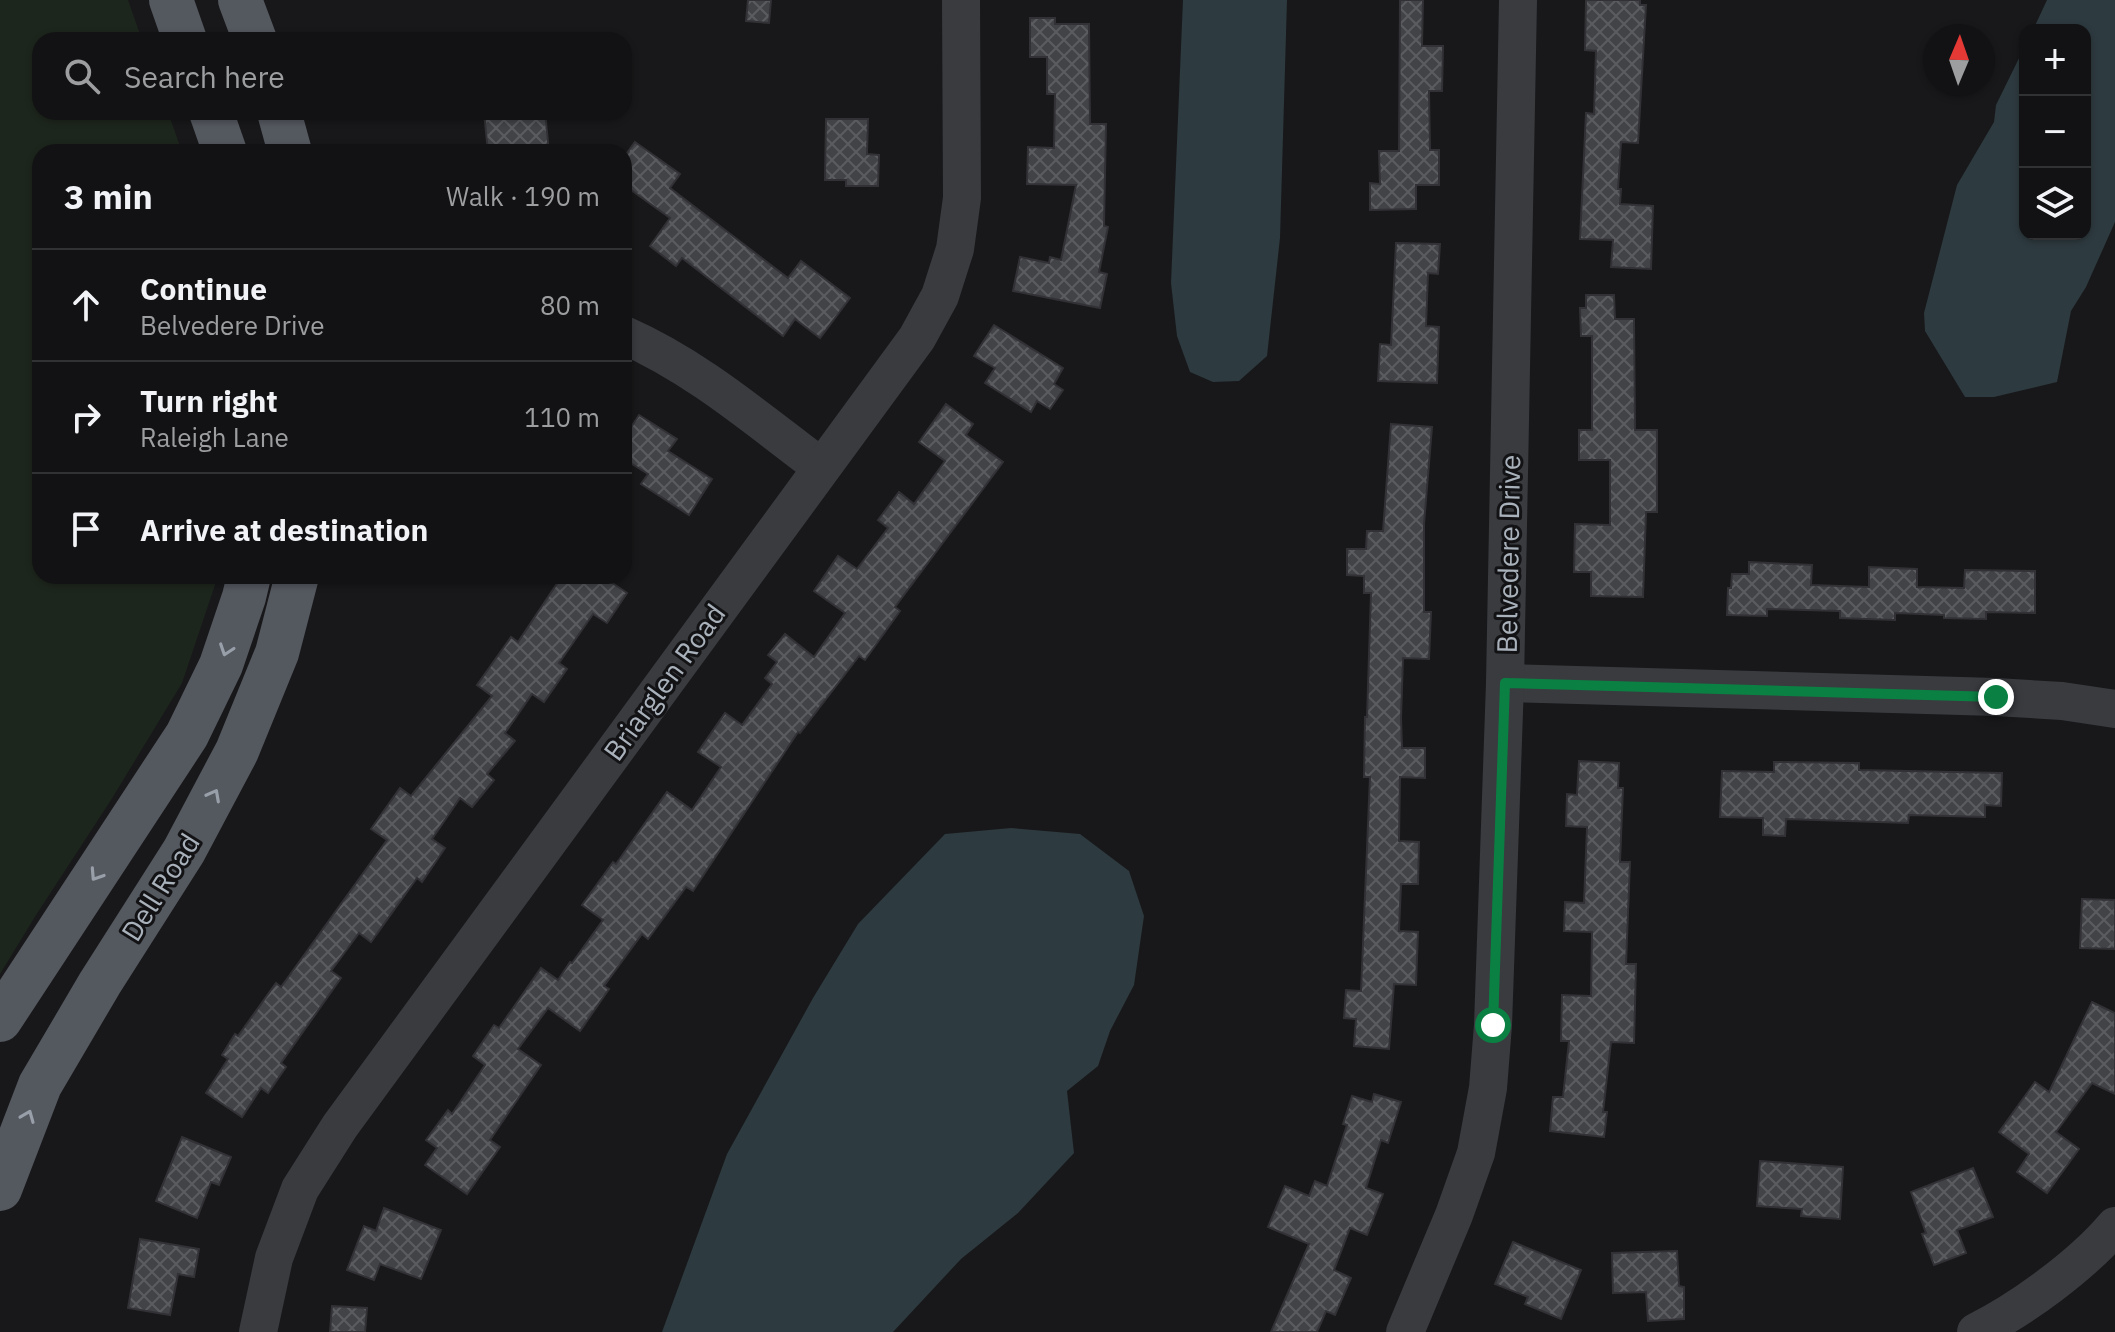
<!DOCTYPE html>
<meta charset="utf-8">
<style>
:root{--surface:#121214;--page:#1f2022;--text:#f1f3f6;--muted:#9c9ea0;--line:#313234}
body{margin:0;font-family:"IBM Plex Sans",sans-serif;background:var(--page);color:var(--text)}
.controls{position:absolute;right:24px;top:24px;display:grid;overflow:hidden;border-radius:16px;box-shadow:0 2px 6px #0004}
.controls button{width:72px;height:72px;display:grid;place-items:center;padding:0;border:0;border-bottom:2px solid var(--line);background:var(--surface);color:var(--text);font:40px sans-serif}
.compass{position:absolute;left:1923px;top:24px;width:72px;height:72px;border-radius:50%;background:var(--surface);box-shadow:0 2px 6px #0004;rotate:2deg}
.stop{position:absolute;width:24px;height:24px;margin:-18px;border:6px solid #0b8043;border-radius:50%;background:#fff}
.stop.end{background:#0b8043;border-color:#fff;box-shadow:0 2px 8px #0008}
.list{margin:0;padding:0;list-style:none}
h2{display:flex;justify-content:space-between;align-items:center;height:104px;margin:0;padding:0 32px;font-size:34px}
h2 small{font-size:26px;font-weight:400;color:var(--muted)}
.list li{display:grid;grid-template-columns:52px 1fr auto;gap:24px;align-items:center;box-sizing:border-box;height:112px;padding:0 32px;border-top:2px solid var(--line)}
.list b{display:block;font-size:30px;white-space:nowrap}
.list p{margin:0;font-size:26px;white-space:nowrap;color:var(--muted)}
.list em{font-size:26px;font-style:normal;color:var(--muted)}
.icon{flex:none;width:44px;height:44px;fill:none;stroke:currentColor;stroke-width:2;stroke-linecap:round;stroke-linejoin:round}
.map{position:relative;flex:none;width:2115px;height:1332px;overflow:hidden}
.search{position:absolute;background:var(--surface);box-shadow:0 2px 6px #0004;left:32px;top:32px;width:600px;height:88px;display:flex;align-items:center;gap:20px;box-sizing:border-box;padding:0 28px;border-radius:24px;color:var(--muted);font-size:30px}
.panel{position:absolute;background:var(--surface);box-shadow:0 2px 6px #0004;left:32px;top:144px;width:600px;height:440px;border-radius:24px}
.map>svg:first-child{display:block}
.grass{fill:#1d261d}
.water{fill:#2d3a3f}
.building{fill:url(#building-cross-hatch);stroke:#323236;stroke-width:2}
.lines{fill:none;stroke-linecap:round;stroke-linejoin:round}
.minor{stroke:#393b3f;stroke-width:38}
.major{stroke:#54585f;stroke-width:44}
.oneway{stroke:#989fa9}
.route{stroke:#0b8043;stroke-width:10}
.labels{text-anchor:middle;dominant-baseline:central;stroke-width:6;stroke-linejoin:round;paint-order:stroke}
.street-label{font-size:28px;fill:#a9b1bb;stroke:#131315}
</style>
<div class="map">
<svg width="2115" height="1332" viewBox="0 0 2115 1332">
<defs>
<pattern id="building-cross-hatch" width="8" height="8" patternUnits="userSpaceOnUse" patternTransform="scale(2)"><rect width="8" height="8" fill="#424347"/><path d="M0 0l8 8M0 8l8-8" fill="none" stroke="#5a5c60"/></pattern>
</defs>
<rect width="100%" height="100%" fill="#18181a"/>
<path class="grass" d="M0,0H128L142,40H40V112H168L182,152H40V576H218L182,683L111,800L36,915L0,974Z"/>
<g class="water">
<path d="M1183,0H1287L1280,238L1267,356L1239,381L1213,382L1190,372L1177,336L1171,283Z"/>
<path d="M2047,0H2115V222L2086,287L2071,311L2057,382L1994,397H1965L1925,331L1924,313L1957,185L1994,122L1996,105L2025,46V234H2085V30H2033Z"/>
<path d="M1011,828L1080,834L1129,871L1144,916L1134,985L1110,1031L1098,1066L1067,1091L1074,1153L1018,1213L961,1259L893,1332H662L727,1154L813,998L858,924L945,834Z"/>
</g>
<g class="building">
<path d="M748,0H771L769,23L746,21Z"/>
<path d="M1400,0H1423L1422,46H1443L1442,91H1429L1430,150H1439V185H1416V209L1370,210V183L1380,184L1379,151H1399Z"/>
<path d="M1586,0H1640V5H1646L1638,143L1621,142L1618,189H1621L1620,204L1653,206L1651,269L1611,267L1613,240L1580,239L1586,113L1594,114L1596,51L1585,50Z"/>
<path d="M1030,18H1055V24H1089L1090,124H1106L1104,226L1108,227L1099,272L1107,274L1100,308L1013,291L1020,257L1049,263L1050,257L1061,260L1076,185L1027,184L1028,147L1054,148L1055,94H1047V57H1030Z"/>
<path d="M484,112H545L549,152H488Z"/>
<path d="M826,119H868L867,154L879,155L878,186H846V180H825Z"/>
<path d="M635,142L680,174L670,188L788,278L801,261L850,298L820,338L795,319L783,336L682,258L676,266L650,246L670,218L624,185V157Z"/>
<path d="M1396,243L1440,244L1438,274L1428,273L1426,326L1439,327L1437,383L1378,381L1380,344L1391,345Z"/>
<path d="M1586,295H1614L1615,319H1634L1635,430H1657V512H1646L1643,597L1591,596V572H1574L1575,524L1610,525V460H1579V430H1592V336H1581L1580,308H1586Z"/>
<path d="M994,325L1063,368L1054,384L1063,390L1050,409L1037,401L1031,412L985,383L995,368L974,356Z"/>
<path d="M946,404L973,424L966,435L1003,462L895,607L900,611L865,660L859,656L800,733L798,732L693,891L686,887L648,939L642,934L604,986L609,989L580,1031L548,1008L518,1049L541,1065L490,1140L500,1147L467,1194L425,1165L437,1148L426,1140L448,1110L452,1114L485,1065L473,1056L494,1025L499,1028L541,968L558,980L570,962L572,963L603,920L582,905L613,862L616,864L667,792L692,810L721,767L698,752L725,713L742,725L772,684L765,678L777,662L768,655L785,634L814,657L845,613L814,591L838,556L857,569L888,528L878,520L899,492L914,504L945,461L919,442Z"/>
<path d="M639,415L677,439L668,451L712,479L689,515L641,484L648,474L624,459V438Z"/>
<path d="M1391,424L1432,427L1424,524V612H1431L1429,659L1403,658L1401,718L1402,748H1425V778L1400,777L1399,841L1419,842L1418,884H1401L1399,931L1418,932L1416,985L1394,984L1389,1049L1354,1046L1356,1019L1344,1018L1346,990L1361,991L1370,777H1364L1365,717H1367L1371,593H1364V576L1347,575V549H1366L1367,531H1383Z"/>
<path d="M1749,562L1812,565L1811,585L1869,587V567L1917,569V587L1964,588L1965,570L2035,571V613L1986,612V619L1944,618V615L1895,613V620L1840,618V611L1767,609V616L1727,615L1728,588H1731L1732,574H1749Z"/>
<path d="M562,576H602L627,593L607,623L593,614L559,663L567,669L544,702L532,694L505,733L515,741L487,774L494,780L472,807L460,798L432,839L445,848L422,882L417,878L371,942L359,933L331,971L341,978L281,1063L286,1067L268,1093L261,1088L242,1117L206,1093L228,1059L222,1055L235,1034L238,1036L276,983L281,987L387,840L371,829L400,788L411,796L492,696L477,685L511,637L518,642Z"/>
<path d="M1579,761L1619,763L1618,788H1623L1620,862H1630L1626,964H1636L1634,1043L1611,1042L1603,1112H1607L1604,1137L1550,1131L1553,1097H1563L1569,1041H1561L1562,995L1591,996L1592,932L1564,931L1565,902L1584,903L1587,827L1566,826L1567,794L1577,795Z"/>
<path d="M1774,762L1859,763V770L2002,773L2001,806L1985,805V817L1909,815L1908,823L1786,819L1785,836L1763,835V818L1720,817L1722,771L1774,772Z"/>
<path d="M2082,899L2115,900V949L2080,948Z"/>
<path d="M2092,1002L2115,1013V1094L2092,1083L2056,1132L2079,1149L2047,1193L2017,1172L2029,1154L1999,1132L2035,1082L2049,1092Z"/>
<path d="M1374,1094L1401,1102L1388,1143L1381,1140L1366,1188L1383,1194L1367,1235L1350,1228L1334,1270L1351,1278L1335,1315L1326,1311L1317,1332H1271L1309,1244L1268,1227L1285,1186L1309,1196L1315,1181L1327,1186L1347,1125L1343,1124L1352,1096L1372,1102Z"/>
<path d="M182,1137L231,1157L219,1185L211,1182L197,1218L156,1201Z"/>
<path d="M1760,1161L1843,1167L1840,1219L1801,1216L1802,1209L1757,1206Z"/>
<path d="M1973,1168L1993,1217L1957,1230L1966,1253L1934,1265L1922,1234L1926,1233L1911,1192Z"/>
<path d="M384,1208L441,1230L421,1279L380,1264L374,1280L347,1270L364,1226L376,1231Z"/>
<path d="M140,1239L199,1249L194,1277L178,1274L170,1315L128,1308Z"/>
<path d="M1513,1242L1581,1270L1561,1319L1525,1304L1528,1297L1495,1284Z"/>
<path d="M1677,1251L1679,1286L1684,1287V1319L1648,1321L1646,1292L1613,1293L1612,1253Z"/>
<path d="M332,1306L367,1308L365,1332H330Z"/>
</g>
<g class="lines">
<g class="minor">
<path d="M624,335C697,367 758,420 821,467"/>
<path d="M1505,683L1996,697L2062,701L2115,709"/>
<path d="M258,1332L274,1258L300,1189L340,1126L917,338L940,296L955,249L962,198L961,0"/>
<path d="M1405,1332L1454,1215L1476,1153L1488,1088L1493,1025L1505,683L1518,0"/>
<path d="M1976,1332C2022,1309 2082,1265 2115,1226"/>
</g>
<g class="major">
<path d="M171,0L185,40"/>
<path d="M240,0L255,40"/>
<path d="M211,112L225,152"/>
<path d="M279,112L290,152"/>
<path d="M0,1020L187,735L221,665L244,597L249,576"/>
<path d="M0,1189L40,1085L100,983L184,851L237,751L277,653L297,576"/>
</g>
</g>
<defs><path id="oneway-chevron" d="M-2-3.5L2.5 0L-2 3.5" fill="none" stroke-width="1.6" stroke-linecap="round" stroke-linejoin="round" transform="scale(2)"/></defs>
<g class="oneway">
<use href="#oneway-chevron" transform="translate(226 650) rotate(109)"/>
<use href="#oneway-chevron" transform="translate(214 795) rotate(-62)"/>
<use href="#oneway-chevron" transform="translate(96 875) rotate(123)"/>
<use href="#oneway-chevron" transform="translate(28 1116) rotate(-68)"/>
</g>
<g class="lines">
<path class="route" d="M1493,1025L1505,683L1996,697"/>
</g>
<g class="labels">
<g class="street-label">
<text transform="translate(1508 554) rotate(-89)">Belvedere Drive</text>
<text transform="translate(664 682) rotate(-54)">Briarglen Road</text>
<text transform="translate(160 887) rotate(-58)">Dell Road</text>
</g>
</g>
</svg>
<div class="controls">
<button>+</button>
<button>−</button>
<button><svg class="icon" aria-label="layers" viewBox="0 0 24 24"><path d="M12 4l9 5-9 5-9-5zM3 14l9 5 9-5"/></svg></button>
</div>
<svg class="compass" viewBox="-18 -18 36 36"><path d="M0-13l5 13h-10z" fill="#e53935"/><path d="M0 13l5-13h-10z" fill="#9c9ea0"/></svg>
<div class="stop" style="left:1493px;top:1025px"></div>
<div class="stop end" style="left:1996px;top:697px"></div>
<div class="search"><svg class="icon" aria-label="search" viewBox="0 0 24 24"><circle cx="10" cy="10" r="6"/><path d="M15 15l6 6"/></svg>Search here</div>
<section class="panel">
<h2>3 min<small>Walk · 190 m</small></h2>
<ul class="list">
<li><svg class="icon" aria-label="ahead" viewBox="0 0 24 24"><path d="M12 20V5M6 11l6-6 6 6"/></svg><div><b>Continue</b><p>Belvedere Drive</p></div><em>80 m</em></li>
<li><svg class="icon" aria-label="right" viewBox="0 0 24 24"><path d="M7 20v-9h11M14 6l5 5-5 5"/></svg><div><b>Turn right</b><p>Raleigh Lane</p></div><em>110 m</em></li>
<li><svg class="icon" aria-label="arrive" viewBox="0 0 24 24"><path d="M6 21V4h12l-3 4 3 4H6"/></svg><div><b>Arrive at destination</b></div></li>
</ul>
</section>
</div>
